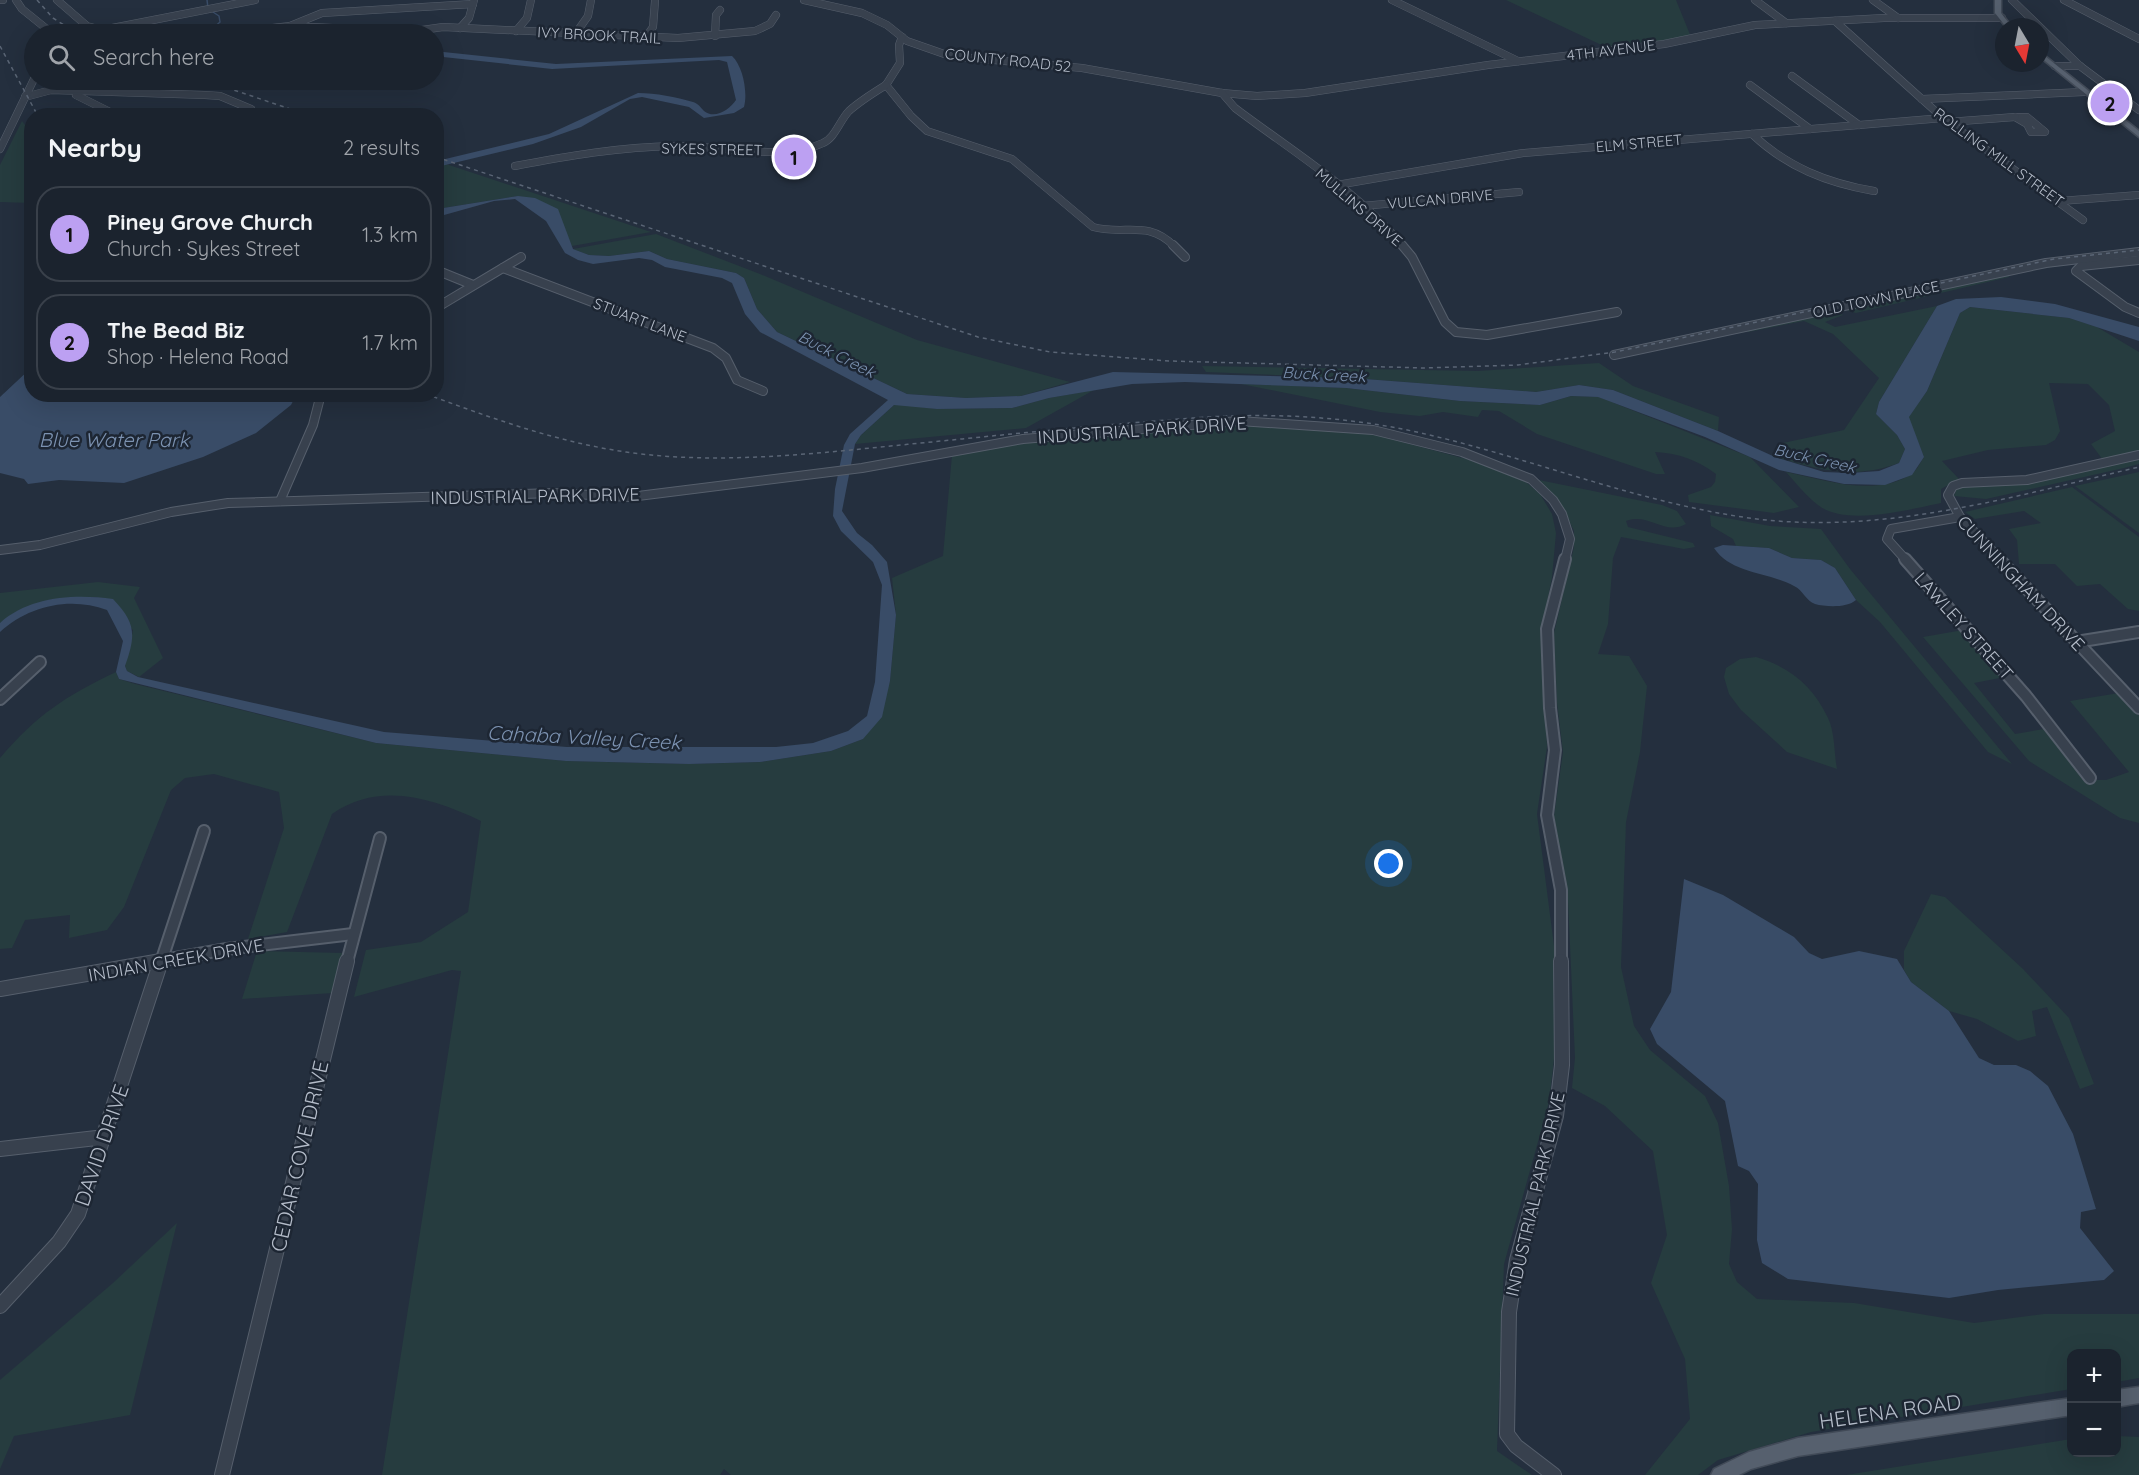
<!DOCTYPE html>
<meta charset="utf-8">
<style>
:root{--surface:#1b232e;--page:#282f3a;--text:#f1f3f6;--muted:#a0a4aa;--line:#39404a;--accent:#bca0f2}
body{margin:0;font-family:Quicksand,sans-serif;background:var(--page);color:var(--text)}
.controls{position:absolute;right:18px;bottom:18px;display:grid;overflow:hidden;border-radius:12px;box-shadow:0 6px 24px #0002}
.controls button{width:54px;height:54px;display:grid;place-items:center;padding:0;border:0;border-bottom:2px solid var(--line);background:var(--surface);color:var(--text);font:30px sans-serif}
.compass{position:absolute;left:1995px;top:18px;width:54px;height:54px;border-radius:50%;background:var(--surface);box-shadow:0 6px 24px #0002;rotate:170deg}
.you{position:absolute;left:1389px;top:864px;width:21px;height:21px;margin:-15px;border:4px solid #fff;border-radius:50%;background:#1a73e8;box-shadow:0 0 0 9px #1a73e833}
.badge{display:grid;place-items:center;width:39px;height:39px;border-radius:50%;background:var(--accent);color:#111;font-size:20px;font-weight:700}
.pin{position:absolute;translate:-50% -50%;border:3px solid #fff;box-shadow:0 2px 6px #0006}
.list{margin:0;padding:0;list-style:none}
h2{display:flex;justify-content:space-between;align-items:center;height:78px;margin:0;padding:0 24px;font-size:26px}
h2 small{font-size:20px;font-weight:400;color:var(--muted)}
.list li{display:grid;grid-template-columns:39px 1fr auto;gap:18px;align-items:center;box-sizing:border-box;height:96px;margin:0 12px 12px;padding:0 12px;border:2px solid var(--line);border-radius:24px}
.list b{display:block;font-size:22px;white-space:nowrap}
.list p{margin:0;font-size:20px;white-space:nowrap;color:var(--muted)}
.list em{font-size:20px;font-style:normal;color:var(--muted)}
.icon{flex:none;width:33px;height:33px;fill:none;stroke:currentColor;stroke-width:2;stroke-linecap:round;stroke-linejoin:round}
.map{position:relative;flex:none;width:2139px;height:1475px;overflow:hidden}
.search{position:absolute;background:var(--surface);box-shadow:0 6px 24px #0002;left:24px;top:24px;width:420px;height:66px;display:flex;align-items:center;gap:15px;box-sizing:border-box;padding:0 21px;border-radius:33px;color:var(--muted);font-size:22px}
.panel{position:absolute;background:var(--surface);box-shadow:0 6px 24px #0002;left:24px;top:108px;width:420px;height:294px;border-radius:24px}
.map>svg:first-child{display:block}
.green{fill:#263c3f}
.water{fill:#394c67}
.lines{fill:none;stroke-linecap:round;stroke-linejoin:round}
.stream{stroke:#394c67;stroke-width:1.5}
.minor-far3-casing{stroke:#565f6c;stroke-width:8}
.minor-far2-casing{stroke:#565f6c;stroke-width:10}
.minor-far1-casing{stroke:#565f6c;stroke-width:14}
.minor-casing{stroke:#565f6c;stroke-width:16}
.major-casing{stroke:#414a57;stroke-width:3}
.minor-far3{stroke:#38414e;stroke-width:7}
.minor-far2{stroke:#38414e;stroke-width:8}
.minor-far1{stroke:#38414e;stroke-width:10}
.minor{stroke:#38414e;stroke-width:14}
.major{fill:#56606e;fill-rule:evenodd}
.rail{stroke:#5a6575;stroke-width:1.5;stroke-dasharray:4 4;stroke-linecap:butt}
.labels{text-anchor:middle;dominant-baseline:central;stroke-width:5;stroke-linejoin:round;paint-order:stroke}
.far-street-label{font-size:15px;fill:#b4bcc9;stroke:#1d2633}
.far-water-label{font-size:16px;font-style:italic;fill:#7c92b1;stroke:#1d2633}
.street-label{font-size:18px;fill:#b4bcc9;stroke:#1d2633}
.water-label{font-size:20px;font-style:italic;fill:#7c92b1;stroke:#1d2633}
.near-street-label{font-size:21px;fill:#b4bcc9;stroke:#1d2633}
</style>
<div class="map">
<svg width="2139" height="1475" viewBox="0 0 2139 1475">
<rect width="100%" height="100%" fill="#242f3e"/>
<g class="green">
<path d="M1506,0H1676L1691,37L1610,49Z"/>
<path d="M22,121L31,133V203L0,202V165Z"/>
<path d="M446,164L651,232L572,246L565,232L518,196L437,209L436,167Z"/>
<path d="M656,234L760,274L917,340L1070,382L1021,396L966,398L907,394L777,332L757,309L744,278L736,273L667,259L649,251L609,256L589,255L573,249Z"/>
<path d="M2008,272L2009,277L1856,313L1843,309Z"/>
<path d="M1937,306L1879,402L1876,414L1897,435L1905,449L1899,463C1853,480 1820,470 1775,457L1778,444L1844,430L1879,378L1833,334L1804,321L1748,332L1747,330L1835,310L1843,315L1825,322L1835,327Z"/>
<path d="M1970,307L2069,318L2097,327L2139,352V452L2103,460L2091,444L2115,431L2109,405L2088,384L2049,383L2060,431L2055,440L2046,445L1988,450L1942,461L1959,479L1941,489V503C1911,509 1845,527 1818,505C1806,496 1796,483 1786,472C1824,480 1874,497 1910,475C1916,472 1920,463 1924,457L1908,417L1927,391L1960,313Z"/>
<path d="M1599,363L1633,386L1719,417L1718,431L1613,390L1579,385L1536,392L1352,378L1206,372L1202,366L1478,371Z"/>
<path d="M1241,384L1346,388L1460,401L1540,405L1571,396L1599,397L1750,457L1799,507L1774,513L1689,502L1688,495L1711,487L1715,482L1716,474C1697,460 1679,453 1655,452L1665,474H1656L1537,434L1499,411L1482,410L1478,417L1443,412L1420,416L1380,412Z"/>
<path d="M1094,390L1026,428L855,444L861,435L894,405L899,404L937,409L1012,408L1049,398Z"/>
<path d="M1210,426H1257L1372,434L1470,460L1520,477L1540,494L1552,514L1556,533L1552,577L1542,630L1547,747L1537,814L1561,1000L1549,1102L1504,1264L1497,1451L1532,1475H731L724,1469L720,1475H382L461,971L452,970L354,997L366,950L421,942L468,912L481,821C432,798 380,781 332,814L287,932L248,939L284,828L279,792L214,774L185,778L171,790L124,907L107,930L69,938L70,915L25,920L12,948L0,949V758C38,714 64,697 116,672L119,679L135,684L376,743L566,761L689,764L760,762L831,751L863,739L890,681L896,615L892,578L943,556L952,455L1047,440Z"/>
<path d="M2139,458V464L2124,468L1986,499L1954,496L1957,488L1967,484H1992Z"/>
<path d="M2139,472V533L2075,486Z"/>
<path d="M1539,480L1662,505L1677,511L1686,524C1665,536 1648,512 1626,521L1628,527L1693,543L1695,547L1684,549L1621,537L1613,558L1608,624L1598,654L1629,656L1647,686L1640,752L1626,822L1621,967L1634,1026L1650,1050L1705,1096L1718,1123L1729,1186L1732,1229L1729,1264L1737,1282L1757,1299L1854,1303L1974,1323L2044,1314H2139V1378L2117,1382L2116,1354H2072L2071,1389L1811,1432L1718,1460L1698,1475H1645L1690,1419L1685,1359L1651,1283L1667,1235L1653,1151L1605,1106L1572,1088L1575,1058L1568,900L1554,816L1563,752L1557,703L1554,633L1574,547V531L1564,510Z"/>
<path d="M2072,487L2139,537V611L2128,609L2100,584L2077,586L2055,564H2019L2017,540L2009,529L2041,523L2024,511L1975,519L1965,512Z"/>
<path d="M1710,515L1770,526L1821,529L1850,569L2012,764L1988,752L1880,622L1856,600L1835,568L1821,560L1792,558L1769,548L1736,546L1733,539L1711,526Z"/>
<path d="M98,582L140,587L134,598L163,658L139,677L127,671L125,666L133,630L97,597L48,600L0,623V593Z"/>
<path d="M1963,630L2005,677L1974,683L2015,734L2044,729L2089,780H2106L2129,772L2070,701L2119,693L2139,714V823L2120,818L2029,761L1923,637Z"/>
<path d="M1756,657C1790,667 1813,686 1828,718C1835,732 1834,754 1837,769L1787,752L1741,710L1729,694L1724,677L1726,668L1740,659Z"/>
<path d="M1931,894L1945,897L2023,969L2069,1018L2094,1084L2080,1089L2047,1007L2032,1011L2036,1036L2018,1041L1977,1019L1949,1011L1911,982L1904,970V951Z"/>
<path d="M257,951L344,953L333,993L242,999Z"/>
<path d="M177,1223L130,1415L14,1436L0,1469V1380L113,1283Z"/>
<path d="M2117,1436L2139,1437V1475H1846L2071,1439L2072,1452H2116Z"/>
</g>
<g class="water">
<path d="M434,51L556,64L732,56C743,66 748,93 744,107L734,113L704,118L689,107L642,97L630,99L581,127L533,144L437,167V161L549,134L638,93C656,93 676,97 693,102C699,104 700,107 704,111C715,120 730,109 736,100L727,62L719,60L552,69L434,56Z"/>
<path d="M518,196L535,198L558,209L573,249L589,255L609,256L649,251L667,259L736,273L744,278L757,309L777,332L907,394L966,398L1021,396L1113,372L1352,378L1536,392L1579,385L1613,390L1718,431L1775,457L1824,472L1850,473L1879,471L1899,463L1905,449L1897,435L1876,414L1879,402L1937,306L1956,299L2001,297L2055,304L2139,327V341L2069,318L1970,307L1960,313L1927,391L1909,417L1924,457L1912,475L1885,485L1844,484L1779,470L1705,437L1598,397L1571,396L1540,405L1460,401L1346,388L1185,382L1132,384L1049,398L1012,408L937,409L894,405L861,435L855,444L842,511L857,533L872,545L887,562L896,615L890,681L882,717L863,739L831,751L760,762L689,764L566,761L376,743L119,679L116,672L123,641L107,610C70,596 28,606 0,632V623C30,596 75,594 113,599C136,623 136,635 125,666L127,671L138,677L384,732L567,747H776L813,743L848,731L867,716L875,682L882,585L873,562L841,531L833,516L835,489L844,445L850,434L888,400L760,332L745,314L732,283L722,278L665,267L652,260L639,258L593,264L578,260L565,253L546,221L515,199L494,201L437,217V209Z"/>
<path d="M31,368L32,394L296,395L291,405L256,433L203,457L124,483L59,480L28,484L24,479L0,473V397Z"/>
<path d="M1723,545L1769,548L1792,558L1821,560L1835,568L1856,600C1847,608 1826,607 1815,604C1806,601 1803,590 1794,586C1769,572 1731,574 1714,548Z"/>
<path d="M1684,879L1723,895L1794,937L1809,953L1822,959L1859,951L1897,959L1911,982L1949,1011L1979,1058L1994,1065H2016L2030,1071L2048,1086L2073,1134L2096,1209L2081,1212L2080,1228L2114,1271L2104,1280L1998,1290L1949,1298L1788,1279L1762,1263L1757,1240L1758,1184L1749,1171L1738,1166L1725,1101L1657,1044L1650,1029L1671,992Z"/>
</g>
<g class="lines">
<g class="stream">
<path d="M207,0L208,8"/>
<path d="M198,34L211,30L220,22L219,16L213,12"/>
</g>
<g class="minor-far3-casing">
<g id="minor-far3">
<path d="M0,0H3"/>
<path d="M16,0L22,9L53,34"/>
<path d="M57,0L87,26L102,30L255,0"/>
<path d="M804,0L862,13L887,25L907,41L950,56L1082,68L1222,93L1257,96L1305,93L1488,65L1664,44L1755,25L1884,18H2002"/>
<path d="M1392,0L1518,61"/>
<path d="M1755,0L1786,23"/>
<path d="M1873,0L1898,18"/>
<path d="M2012,0L2080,66L2139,110"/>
<path d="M2064,0L2139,39"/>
<path d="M1835,21L1943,118L2083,220"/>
<path d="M460,28L469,18L474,0"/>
<path d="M354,29L290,26L322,13L473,4"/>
<path d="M255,30L290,26"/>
<path d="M415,31L443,27L678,38L755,31L770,24L776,15"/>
<path d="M516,31L527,18L531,0"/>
<path d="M576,33L588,16L591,0"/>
<path d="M715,36L716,15L720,10"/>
<path d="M646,37L653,27L655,1"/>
<path d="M2055,66H2080"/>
<path d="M1792,76L1859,125"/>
<path d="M886,85L911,116L927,131L1012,159L1093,227C1125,236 1147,219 1174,246"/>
<path d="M886,85L900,63L899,45L902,37"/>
<path d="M1750,85L1810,129"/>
<path d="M1222,93L1235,108C1292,151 1358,191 1403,246"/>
<path d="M76,95L118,116"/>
<path d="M25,97L51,90L205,95L220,96L251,109"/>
<path d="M1922,99L2084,92"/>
<path d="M2015,117H2027L2045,132H2031L2027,124Z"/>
<path d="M1948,122L2015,117"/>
<path d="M1752,134C1787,167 1827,183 1874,191"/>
<path d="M0,149L34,79"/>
<path d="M515,166C567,156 620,147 674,146C718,145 783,162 823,143C835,138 840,120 849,111C860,101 873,93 886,85"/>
<path d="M1337,185L1523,153L1943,118"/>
<path d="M2060,201L2139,195"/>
<path d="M1362,206L1519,192"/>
</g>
</g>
<g class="minor-far2-casing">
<g id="minor-far2">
<path d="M1173,245L1185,257"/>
<path d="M1402,245L1412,257L1445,322L1456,332L1487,335L1617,312"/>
<path d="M2139,260L2081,266L2076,271L2125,307L2139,313"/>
<path d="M503,268L713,348L726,358L737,380L763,391"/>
<path d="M436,270L473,285"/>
<path d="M436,308L521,257"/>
<path d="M1614,355L2046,263L2139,252"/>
<path d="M280,501L313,425L321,394"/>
<path d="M0,550L40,545L171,512L228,503L553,493L630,497L862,468L1023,439L1239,421L1373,430L1462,452L1531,479L1553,500L1562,514L1570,539L1565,560"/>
<path d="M1906,560L1887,539L1891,529L1960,517"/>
<path d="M2001,560L1960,517L1948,495L1953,486L1962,483L2027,480L2139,455"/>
</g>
</g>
<g class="minor-far1-casing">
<g id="minor-far1">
<path d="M1905,559L2026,696L2090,778"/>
<path d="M1999,559L2139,708"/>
<path d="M2076,642L2139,632"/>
<path d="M0,699L40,662"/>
<path d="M153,962L227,949L353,934"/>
<path d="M161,962L204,831"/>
<path d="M347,962L380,838"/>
<path d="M1561,962V890L1547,815L1555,750L1550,708L1547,629L1565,559"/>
</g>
</g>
<g class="minor-casing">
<g id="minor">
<path d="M0,989L161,961"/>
<path d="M0,1149L105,1137"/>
<path d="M0,1306L59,1242L78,1214L161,961"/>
<path d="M222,1475L347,961"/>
<path d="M1554,1475L1516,1446L1507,1434L1509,1312L1517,1260L1556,1116L1562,1065L1561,961"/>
</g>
</g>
<g class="major-casing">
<g id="major">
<path d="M1995,0H2001V13L2012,27H2006L1995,13Z"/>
<path d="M2040,52L2139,131V137L2040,57Z"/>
<path d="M2139,1387V1403L2116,1407V1390Z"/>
<path d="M2072,1398V1415L1798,1456L1751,1469L1739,1475H1711L1714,1469L1749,1452L1798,1438Z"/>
</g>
</g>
<use href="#minor-far3" class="minor-far3"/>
<use href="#minor-far2" class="minor-far2"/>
<use href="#minor-far1" class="minor-far1"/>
<use href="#minor" class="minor"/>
<use href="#major" class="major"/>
<g class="rail">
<path d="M37,0L53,18L78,34"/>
<path d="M0,46L38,116"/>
<path d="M204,80L311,116"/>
<path d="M436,157L978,337L1050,352L1169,361L1425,368L1518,365L1615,352L2054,259L2139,250"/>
<path d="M426,394C491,418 557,442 626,452C717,465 810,454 901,445C1003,435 1105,424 1208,417C1279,413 1351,417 1421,433C1531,458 1636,502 1749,518C1881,536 2011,497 2139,467"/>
</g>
</g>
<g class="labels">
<g class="far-street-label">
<text transform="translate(599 35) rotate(3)">IVY BROOK TRAIL</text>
<text transform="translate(1611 50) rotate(-7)">4TH AVENUE</text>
<text transform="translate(1008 60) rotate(6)">COUNTY ROAD 52</text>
<text transform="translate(1639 143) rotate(-5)">ELM STREET</text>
<text transform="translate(712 149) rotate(1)">SYKES STREET</text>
<text transform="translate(1999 157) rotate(36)">ROLLING MILL STREET</text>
<text transform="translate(1440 199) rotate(-5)">VULCAN DRIVE</text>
<text transform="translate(1359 207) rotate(41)">MULLINS DRIVE</text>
<text transform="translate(1876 299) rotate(-12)">OLD TOWN PLACE</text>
<text transform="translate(640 320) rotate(21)">STUART LANE</text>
</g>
<g class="far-water-label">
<text transform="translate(837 354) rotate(27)">Buck Creek</text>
<text transform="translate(1324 374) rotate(3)">Buck Creek</text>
<text transform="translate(1815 458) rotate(13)">Buck Creek</text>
</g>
<g class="street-label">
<text transform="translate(1142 430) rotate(-4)">INDUSTRIAL PARK DRIVE</text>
<text transform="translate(535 496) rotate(-1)">INDUSTRIAL PARK DRIVE</text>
<text transform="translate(2021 583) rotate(47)">CUNNINGHAM DRIVE</text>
<text transform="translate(1964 626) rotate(48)">LAWLEY STREET</text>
<text transform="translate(176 960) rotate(-10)">INDIAN CREEK DRIVE</text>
<text transform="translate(1535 1194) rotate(-77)">INDUSTRIAL PARK DRIVE</text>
</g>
<g class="water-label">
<text x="114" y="439">Blue Water Park</text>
<text transform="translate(584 737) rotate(3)">Cahaba Valley Creek</text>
</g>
<g class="near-street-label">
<text transform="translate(101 1145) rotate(-71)">DAVID DRIVE</text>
<text transform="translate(299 1156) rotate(-77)">CEDAR COVE DRIVE</text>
<text transform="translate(1890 1411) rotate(-8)">HELENA ROAD</text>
</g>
</g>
</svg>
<div class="controls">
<button>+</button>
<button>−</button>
</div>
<svg class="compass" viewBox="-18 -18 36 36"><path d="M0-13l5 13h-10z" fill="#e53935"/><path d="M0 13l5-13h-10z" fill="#a0a4aa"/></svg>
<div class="you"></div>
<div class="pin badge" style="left:794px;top:157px">1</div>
<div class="pin badge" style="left:2110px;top:103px">2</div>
<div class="search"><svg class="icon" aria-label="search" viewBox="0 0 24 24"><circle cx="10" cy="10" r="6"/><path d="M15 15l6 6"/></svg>Search here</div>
<section class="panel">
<h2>Nearby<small>2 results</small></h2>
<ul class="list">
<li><span class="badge">1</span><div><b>Piney Grove Church</b><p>Church · Sykes Street</p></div><em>1.3 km</em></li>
<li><span class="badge">2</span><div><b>The Bead Biz</b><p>Shop · Helena Road</p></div><em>1.7 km</em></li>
</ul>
</section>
</div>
